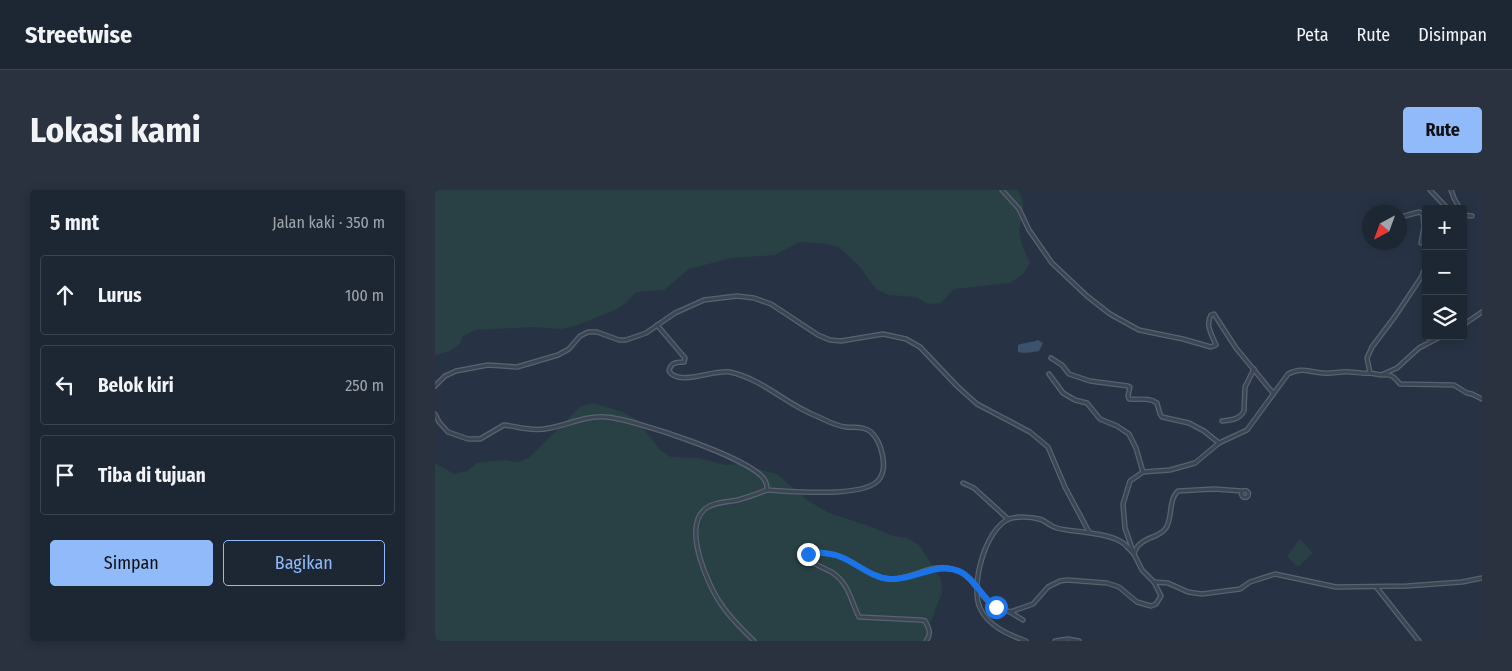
<!DOCTYPE html>
<html lang="id">
<meta charset="utf-8">
<style>
:root{--surface:#1d2633;--page:#2a323f;--text:#f1f3f6;--muted:#a0a5ac;--line:#3b434e;--accent:#90bafa}
body{margin:0;font-family:"Fira Sans Condensed",sans-serif;background:var(--page);color:var(--text)}
.controls{position:absolute;right:15px;top:15px;display:grid;overflow:hidden;border-radius:5px;box-shadow:0 2px 12px #0003}
.controls button{width:45px;height:45px;display:grid;place-items:center;padding:0;border:0;border-bottom:1px solid var(--line);background:var(--surface);color:var(--text);font:25px sans-serif}
.compass{position:absolute;left:927px;top:15px;width:45px;height:45px;border-radius:50%;background:var(--surface);box-shadow:0 2px 12px #0003;rotate:221deg}
.stop{position:absolute;width:15px;height:15px;margin:-11px;border:4px solid #1a73e8;border-radius:50%;background:#fff}
.stop.end{background:#1a73e8;border-color:#fff;box-shadow:0 1px 5px #0008}
.list{margin:0;padding:0;list-style:none}
h2{display:flex;justify-content:space-between;align-items:center;height:65px;margin:0;padding:0 20px;font-size:21px}
h2 small{font-size:16px;font-weight:400;color:var(--muted)}
.list li{display:grid;grid-template-columns:32px 1fr auto;gap:15px;align-items:center;box-sizing:border-box;height:80px;margin:0 10px 10px;padding:0 10px;border:1px solid var(--line);border-radius:5px}
.list b{display:block;font-size:19px;white-space:nowrap}
.list em{font-size:16px;font-style:normal;color:var(--muted)}
.actions{display:flex;gap:10px;padding:15px 20px}
.actions a{flex:1;padding:11px 0;border:1px solid var(--accent);border-radius:5px;text-align:center;font-size:18px;color:var(--accent)}
.actions .main{background:var(--accent);color:#111}
.icon{flex:none;width:28px;height:28px;fill:none;stroke:currentColor;stroke-width:2;stroke-linecap:round;stroke-linejoin:round}
.map{position:relative;flex:none;width:1047px;height:451px;overflow:hidden;border-radius:5px}
header{display:flex;align-items:center;gap:30px;box-sizing:border-box;height:70px;padding:0 25px;background:var(--surface);border-bottom:1px solid var(--line)}
header strong{font-size:24px}
nav{display:flex;gap:28px;margin-inline-start:auto;font-size:18px}
.intro{display:flex;align-items:center;justify-content:space-between;box-sizing:border-box;height:120px;padding:0 30px}
h1{margin:0;font-size:35px}
.button{padding:12px 22px;border-radius:5px;background:var(--accent);color:#111;font-size:18px;font-weight:700}
main{display:flex;gap:30px;padding:0 30px}
aside{flex:1;background:var(--surface);border-radius:5px;box-shadow:0 2px 12px #0003}
.map>svg:first-child{display:block}
.green{fill:#294144}
.water{fill:#3c516c}
.lines{fill:none;stroke-linecap:round;stroke-linejoin:round}
.minor-casing{stroke:#596370;stroke-width:5.5}
.minor{stroke:#3b4553;stroke-width:3}
.route{stroke:#1a73e8;stroke-width:6}
</style>
<header>
<strong>Streetwise</strong>
<nav><a>Peta</a><a>Rute</a><a>Disimpan</a></nav>
</header>
<div class="intro"><h1>Lokasi kami</h1><a class="button">Rute</a></div>
<main>
<aside>
<h2>5 mnt<small>Jalan kaki · 350 m</small></h2>
<ul class="list">
<li><svg class="icon" aria-label="ahead" viewBox="0 0 24 24"><path d="M12 20V5M6 11l6-6 6 6"/></svg><div><b>Lurus</b></div><em>100 m</em></li>
<li><svg class="icon" aria-label="left" viewBox="0 0 24 24"><path d="M17 20v-9H6M10 6l-5 5 5 5"/></svg><div><b>Belok kiri</b></div><em>250 m</em></li>
<li><svg class="icon" aria-label="arrive" viewBox="0 0 24 24"><path d="M6 21V4h12l-3 4 3 4H6"/></svg><div><b>Tiba di tujuan</b></div></li>
</ul>
<div class="actions"><a class="main">Simpan</a><a>Bagikan</a></div>
</aside>
<div class="map">
<svg width="1047" height="451" viewBox="0 0 1047 451">
<rect width="100%" height="100%" fill="#273344"/>
<g class="green">
<path d="M0,0H582C595,17 583,28 585,46C586,55 591,65 595,73L587,85L575,93L519,99L506,113L493,114L481,107L454,105L441,99L425,77L404,57L392,54L364,52L340,65L296,68L254,79L229,100L201,102L191,113L180,120L140,136L126,139L98,137L40,140L27,147L25,154L14,161L0,165Z"/>
<path d="M157,213L188,222L201,229L225,260L236,267L264,268L290,275L303,274L342,284L372,310L394,323L434,336L458,346L472,348L484,355L506,389L507,403L493,438V451H0V273L19,284L32,281L42,273L68,270L83,272L95,267L145,217Z"/>
<path d="M865,349L878,363L863,377L852,366Z"/>
</g>
<path class="water" d="M603,150L608,153L604,161C598,162 589,164 583,162V155C590,152 596,153 603,150Z"/>
<g class="lines">
<g class="minor-casing">
<g id="minor">
<path d="M567,0L584,19L594,40L617,73L652,106L675,124L704,140L748,149L776,157L781,155C777,145 770,135 776,125L779,124L801,158L838,203"/>
<path d="M995,0L1013,19"/>
<path d="M1016,0L1019,8L1025,19"/>
<path d="M1028,25L1037,26"/>
<path d="M966,27L984,22L988,24L989,37L986,53"/>
<path d="M991,80L988,82L987,86L961,125L937,157L932,168L935,183L946,185L962,178L984,158L1007,146"/>
<path d="M222,135L250,168L249,172C242,173 236,171 234,181C244,197 278,179 295,182C327,189 350,213 379,225C389,229 400,236 411,237C420,238 429,236 436,242C446,251 453,276 445,288C433,309 355,301 332,300"/>
<path d="M1028,135L1047,122"/>
<path d="M616,168L627,175L634,184L655,191L693,196L695,197L693,206L694,209C704,210 714,207 722,213L725,224L727,227L754,233L769,241L784,253"/>
<path d="M614,184L628,203L640,210L652,213L665,229L682,236L694,244L701,258L708,282"/>
<path d="M949,185C957,184 960,188 965,194L1019,195L1032,203L1037,204L1047,209"/>
<path d="M0,196L10,186L21,181L53,175L82,177L123,165L134,159L145,146L153,142H162L184,150H191L211,143L240,123L269,110L302,106L319,108L336,114L383,145L395,150L406,151L448,144L471,149L485,157L522,196L542,214L595,242L613,257L630,297L654,342"/>
<path d="M0,224L4,232L13,242L33,249H45L69,235C85,237 98,242 115,238C132,235 152,225 171,227C199,229 315,268 329,289C332,293 332,296 332,300C322,304 313,307 303,310C292,312 278,312 270,319C247,338 273,395 286,414C295,428 308,440 319,451"/>
<path d="M787,231C796,230 804,230 809,221L810,197L819,179"/>
<path d="M528,293L539,298L573,329"/>
<circle cx="810" cy="304" r="3.5"/>
<path d="M719,392L733,393L753,402L767,404L805,399L815,392L840,384L901,397L972,396L1027,392L1047,388"/>
<path d="M942,398L984,451"/>
<path d="M588,430L575,422L598,414L613,397L625,391L632,390L672,393L684,397L702,412L716,416L721,414L726,406L719,392L707,380L699,364L690,338L688,314L695,291L708,282L735,280L760,273L784,253L812,240L853,184C868,177 873,182 888,183C897,184 906,181 915,182C922,182 927,184 935,183"/>
<path d="M491,451C497,444 494,438 490,431L486,430L424,427C416,411 414,394 398,383C391,378 376,375 373,366L374,363L376,361C386,363 397,363 406,367C423,374 437,388 455,389C477,390 497,372 518,379C534,384 539,395 549,407C555,415 565,419 575,422"/>
<path d="M591,451C574,445 553,436 545,418C535,396 550,339 574,329C581,326 596,327 604,329C609,330 613,334 617,336C622,339 627,339 632,340C647,342 676,344 688,353C692,356 695,360 699,364C700,361 702,356 705,354C712,347 725,347 731,338C738,327 733,310 743,301L779,299L807,301"/>
<path d="M620,451L633,449L644,451"/>
</g>
</g>
<use href="#minor" class="minor"/>
</g>
<g class="lines">
<path class="route" d="M373,364L376,362C386,363 397,363 406,367C423,374 437,388 455,389C481,390 501,371 526,382C540,389 547,408 561,417"/>
</g>
</svg>
<div class="controls">
<button>+</button>
<button>−</button>
<button><svg class="icon" aria-label="layers" viewBox="0 0 24 24"><path d="M12 4l9 5-9 5-9-5zM3 14l9 5 9-5"/></svg></button>
</div>
<svg class="compass" viewBox="-18 -18 36 36"><path d="M0-13l5 13h-10z" fill="#e53935"/><path d="M0 13l5-13h-10z" fill="#a0a5ac"/></svg>
<div class="stop" style="left:561px;top:417px"></div>
<div class="stop end" style="left:373px;top:364px"></div>
</div>
</main>
